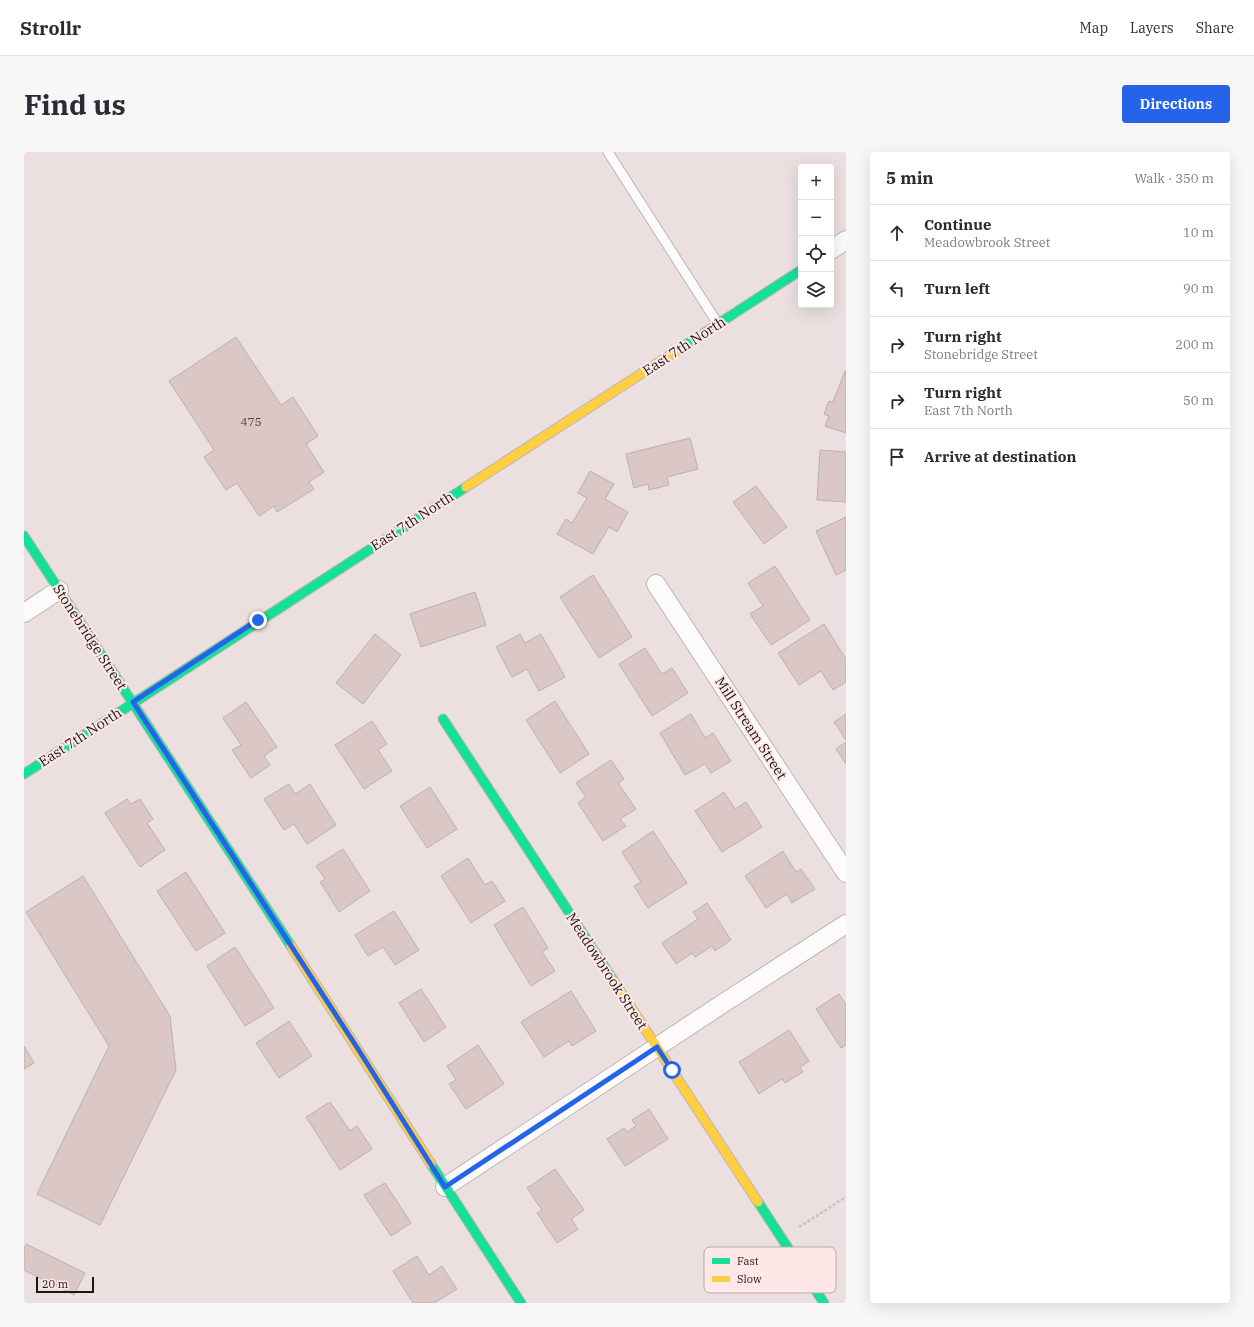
<!DOCTYPE html>
<meta charset="utf-8">
<style>
:root{--surface:#fff;--page:#f7f7f7;--text:#2b2b33;--muted:#7c7c81;--line:#e1e1e2;--accent:#2563eb}
body{margin:0;font-family:"IBM Plex Serif",serif;background:var(--page);color:var(--text)}
.controls{position:absolute;right:12px;top:12px;display:grid;overflow:hidden;border-radius:4px;box-shadow:0 4px 16px #0002}
.controls button{width:36px;height:36px;display:grid;place-items:center;padding:0;border:0;border-bottom:1px solid var(--line);background:var(--surface);color:var(--text);font:20px sans-serif}
.scale{position:absolute;left:12px;bottom:10px;width:58px;box-sizing:border-box;padding-left:4px;border:2px solid #1c1515;border-top:0;font-size:11px;line-height:14px;white-space:nowrap;color:#1c1515;-webkit-text-stroke:3px #fee8e7;paint-order:stroke}
.stop{position:absolute;width:12px;height:12px;margin:-9px;border:3px solid #2563eb;border-radius:50%;background:#fff}
.stop.end{background:#2563eb;border-color:#fff;box-shadow:0 1px 4px #0008}
.list{margin:0;padding:0;list-style:none}
h2{display:flex;justify-content:space-between;align-items:center;height:52px;margin:0;padding:0 16px;font-size:17px}
h2 small{font-size:13px;font-weight:400;color:var(--muted)}
.list li{display:grid;grid-template-columns:26px 1fr auto;gap:12px;align-items:center;box-sizing:border-box;height:56px;padding:0 16px;border-top:1px solid var(--line)}
.list b{display:block;font-size:15px;white-space:nowrap}
.list p{margin:0;font-size:13px;white-space:nowrap;color:var(--muted)}
.list em{font-size:13px;font-style:normal;color:var(--muted)}
.icon{flex:none;width:22px;height:22px;fill:none;stroke:currentColor;stroke-width:2;stroke-linecap:round;stroke-linejoin:round}
.map{position:relative;flex:none;width:822px;height:1151px;overflow:hidden;border-radius:4px}
header{display:flex;align-items:center;gap:24px;box-sizing:border-box;height:56px;padding:0 20px;background:var(--surface);border-bottom:1px solid var(--line)}
header strong{font-size:19px}
nav{display:flex;gap:22px;margin-inline-start:auto;font-size:14px}
.intro{display:flex;align-items:center;justify-content:space-between;box-sizing:border-box;height:96px;padding:0 24px}
h1{margin:0;font-size:28px}
.button{padding:10px 18px;border-radius:4px;background:var(--accent);color:#fff;font-size:14px;font-weight:700}
main{display:flex;gap:24px;padding:0 24px}
aside{flex:1;background:var(--surface);border-radius:4px;box-shadow:0 4px 16px #0002}
.map>svg:first-child{display:block}
.building{fill:#dbc7c6;stroke:#b9b1b0}
.lines{fill:none;stroke-linecap:round;stroke-linejoin:round}
.lane-casing{stroke:#bdb5b4;stroke-width:11}
.street-casing{stroke:#bdb5b4;stroke-width:20}
.fast-casing{stroke:#bdb5b4;stroke-width:11}
.slow-casing{stroke:#bdb5b4;stroke-width:11}
.path{stroke:#c7c3c3;stroke-width:2.5;stroke-dasharray:3 2;stroke-linecap:butt}
.lane{stroke:#fcfafa;stroke-width:9}
.street{stroke:#fcfafa;stroke-width:18}
.fast{stroke:#16e098;stroke-width:9}
.slow{stroke:#ffcf43;stroke-width:9}
.route{stroke:#2563eb;stroke-width:5}
.labels{text-anchor:middle;dominant-baseline:central;stroke-width:4;stroke-linejoin:round;paint-order:stroke}
.number-label{font-size:12px;fill:#4c4241}
.street-label{font-size:14px;fill:#1c1515;stroke:#fee8e7}
.key{fill:#fee8e7;stroke:#baa9a8;stroke-width:1}
.key-label{font-size:11px;fill:#1c1515}
</style>
<header>
<strong>Strollr</strong>
<nav><a>Map</a><a>Layers</a><a>Share</a></nav>
</header>
<div class="intro"><h1>Find us</h1><a class="button">Directions</a></div>
<main>
<div class="map">
<svg width="822" height="1151" viewBox="0 0 822 1151">
<rect width="100%" height="100%" fill="#ebe0df"/>
<g class="building">
<path d="M212,185L257,253L269,245L294,284L282,292L300,320L285,330L290,337L253,360L250,354L235,364L213,331L202,338L180,305L190,298L145,229Z"/>
<path d="M821,219H822V281L801,274L805,264L800,262L805,249L809,250Z"/>
<path d="M666,286L674,317L643,325L645,333L625,338L624,332L610,336L602,302Z"/>
<path d="M796,298L822,300V350L793,348Z"/>
<path d="M566,319L590,332L581,347L604,360L593,380L585,375L569,402L533,382L542,367L548,371L563,346L554,341Z"/>
<path d="M732,334L763,375L740,392L709,350Z"/>
<path d="M822,365V418L812,423L792,379Z"/>
<path d="M751,414L786,468L747,493L726,462L739,454L724,431Z"/>
<path d="M569,423L608,485L575,506L536,445Z"/>
<path d="M451,440L462,473L397,495L386,462Z"/>
<path d="M800,472L822,507V530L809,538L797,519L775,533L754,501Z"/>
<path d="M351,482L377,503L339,552L312,531Z"/>
<path d="M496,482L501,491L517,482L541,525L515,539L503,517L488,525L472,495Z"/>
<path d="M621,496L638,522L648,516L664,541L628,564L595,512Z"/>
<path d="M531,549L565,602L536,621L502,568Z"/>
<path d="M222,550L253,595L240,604L246,613L227,626L208,598L217,593L199,566Z"/>
<path d="M667,562L681,586L689,581L707,609L687,621L681,612L661,623L636,581Z"/>
<path d="M822,562V588L810,570Z"/>
<path d="M348,569L363,592L354,598L368,619L340,637L311,593Z"/>
<path d="M822,590V612L812,597Z"/>
<path d="M587,608L600,627L594,631L612,657L596,667L602,674L579,689L554,651L562,645L552,631Z"/>
<path d="M265,632L271,642L286,632L312,673L283,692L270,672L260,678L240,647Z"/>
<path d="M406,635L433,677L403,696L376,654Z"/>
<path d="M700,640L711,657L722,650L738,675L698,700L671,659Z"/>
<path d="M103,647L107,652L116,647L129,667L123,671L141,698L116,715L81,661Z"/>
<path d="M629,679L663,731L624,756L610,734L617,730L598,700Z"/>
<path d="M319,697L346,739L315,760L296,730L301,727L292,714Z"/>
<path d="M759,699L772,720L777,717L791,737L768,751L763,742L742,756L721,724Z"/>
<path d="M444,706L461,733L468,729L481,749L447,771L417,724Z"/>
<path d="M162,720L201,781L172,799L133,739Z"/>
<path d="M59,724L146,864L152,918L76,1073L13,1042L85,894L2,760Z"/>
<path d="M683,751L707,788L691,799L688,794L671,805L668,801L652,812L638,791L674,767L669,760Z"/>
<path d="M499,755L524,796L518,800L531,819L507,834L470,773Z"/>
<path d="M370,759L395,798L371,813L359,795L344,804L331,783Z"/>
<path d="M211,795L250,856L221,874L183,814Z"/>
<path d="M397,837L422,875L400,890L375,851Z"/>
<path d="M547,839L572,879L548,894L545,889L520,905L497,870Z"/>
<path d="M815,842L822,853V893L817,896L792,857Z"/>
<path d="M265,869L288,904L255,926L232,891Z"/>
<path d="M765,878L785,909L776,915L779,920L761,931L758,927L735,942L715,910Z"/>
<path d="M454,893L480,932L442,957L425,932L432,928L423,914Z"/>
<path d="M0,894L10,911L0,917Z"/>
<path d="M306,950L326,979L333,974L348,997L316,1018L282,965Z"/>
<path d="M625,957L644,987L601,1014L583,987L600,976L603,980L612,974L608,968Z"/>
<path d="M531,1017L560,1058L547,1067L554,1077L533,1091L513,1061L518,1058L503,1036Z"/>
<path d="M361,1031L387,1071L367,1084L340,1043Z"/>
<path d="M2,1092L61,1121L50,1143L0,1118V1097Z"/>
<path d="M393,1104L405,1123L418,1114L433,1137L410,1151H389L369,1119Z"/>
</g>
<g class="lines">
<g class="lane-casing">
<path id="lane" d="M584,0L694,172"/>
</g>
<g class="street-casing">
<g id="street">
<path d="M807,98L822,88"/>
<path d="M632,432L822,721"/>
<path d="M0,461L35,438"/>
<path d="M421,1035L695,854L822,772"/>
</g>
</g>
<g class="fast-casing">
<g id="fast">
<path d="M660,194L777,118"/>
<path d="M0,384L267,794"/>
<path d="M419,567L589,828"/>
<path d="M0,622L442,335"/>
<path d="M407,1012L497,1151"/>
<path d="M734,1050L800,1151"/>
</g>
</g>
<g class="slow-casing">
<g id="slow">
<path d="M442,335L660,194"/>
<path d="M267,794L407,1012"/>
<path d="M589,828L734,1050"/>
</g>
</g>
<path class="path" d="M775,1075L822,1045"/>
<use href="#lane" class="lane"/>
<use href="#street" class="street"/>
<use href="#fast" class="fast"/>
<use href="#slow" class="slow"/>
</g>
<g class="lines">
<path class="route" d="M234,468L109,550L334,897L421,1035L633,895L648,918"/>
</g>
<g class="labels">
<g class="number-label">
<text x="227" y="269">475</text>
</g>
<g class="street-label">
<text transform="translate(660 194) rotate(-33)">East 7th North</text>
<text transform="translate(388 369) rotate(-33)">East 7th North</text>
<text transform="translate(66 485) rotate(57)">Stonebridge Street</text>
<text transform="translate(727 576) rotate(57)">Mill Stream Street</text>
<text transform="translate(56 585) rotate(-33)">East 7th North</text>
<text transform="translate(583 819) rotate(57)">Meadowbrook Street</text>
</g>
</g>
<rect x="680" y="1095" width="132" height="46" rx="6" class="key"/>
<rect x="688" y="1106" width="18" height="6" fill="#16e098"/>
<rect x="688" y="1124" width="18" height="6" fill="#ffcf43"/>
<g class="key-label">
<text x="713" y="1113">Fast</text>
<text x="713" y="1131">Slow</text>
</g>
</svg>
<div class="controls">
<button>+</button>
<button>−</button>
<button><svg class="icon" aria-label="locate" viewBox="0 0 24 24"><circle cx="12" cy="12" r="6"/><path d="M12 2v4M12 18v4M2 12h4M18 12h4"/></svg></button>
<button><svg class="icon" aria-label="layers" viewBox="0 0 24 24"><path d="M12 4l9 5-9 5-9-5zM3 14l9 5 9-5"/></svg></button>
</div>
<div class="scale">20 m</div>
<div class="stop" style="left:648px;top:918px"></div>
<div class="stop end" style="left:234px;top:468px"></div>
</div>
<aside>
<h2>5 min<small>Walk · 350 m</small></h2>
<ul class="list">
<li><svg class="icon" aria-label="ahead" viewBox="0 0 24 24"><path d="M12 20V5M6 11l6-6 6 6"/></svg><div><b>Continue</b><p>Meadowbrook Street</p></div><em>10 m</em></li>
<li><svg class="icon" aria-label="left" viewBox="0 0 24 24"><path d="M17 20v-9H6M10 6l-5 5 5 5"/></svg><div><b>Turn left</b></div><em>90 m</em></li>
<li><svg class="icon" aria-label="right" viewBox="0 0 24 24"><path d="M7 20v-9h11M14 6l5 5-5 5"/></svg><div><b>Turn right</b><p>Stonebridge Street</p></div><em>200 m</em></li>
<li><svg class="icon" aria-label="right" viewBox="0 0 24 24"><path d="M7 20v-9h11M14 6l5 5-5 5"/></svg><div><b>Turn right</b><p>East 7th North</p></div><em>50 m</em></li>
<li><svg class="icon" aria-label="arrive" viewBox="0 0 24 24"><path d="M6 21V4h12l-3 4 3 4H6"/></svg><div><b>Arrive at destination</b></div></li>
</ul>
</aside>
</main>
